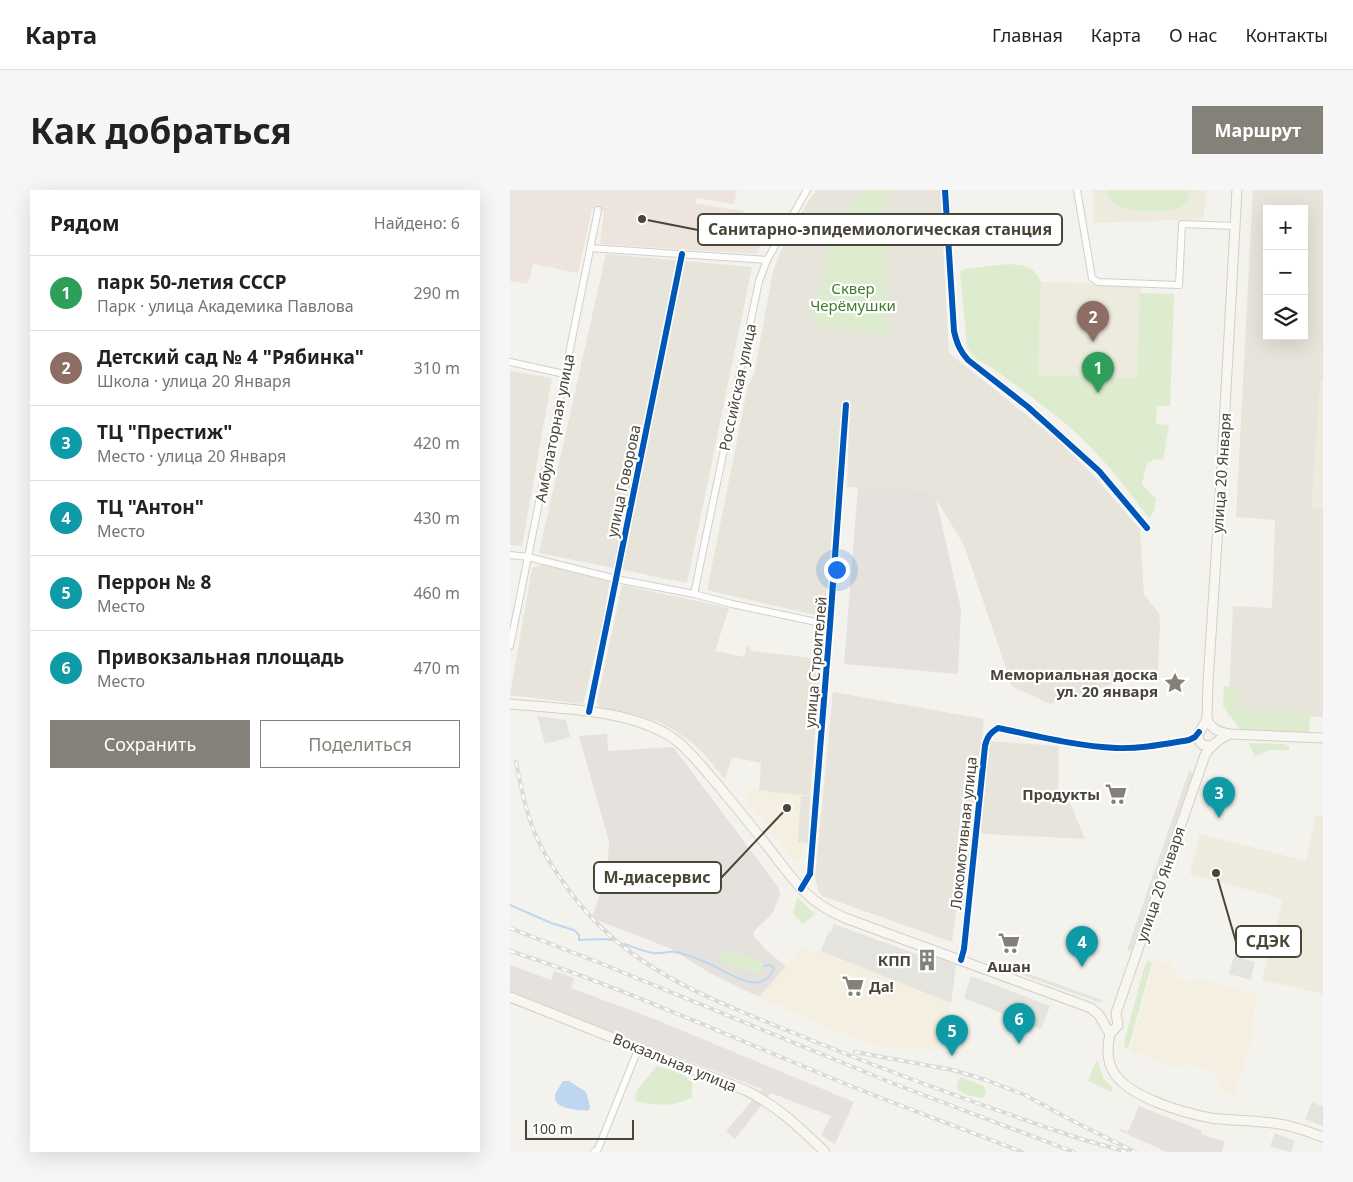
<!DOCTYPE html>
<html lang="ru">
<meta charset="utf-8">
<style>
:root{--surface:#fff;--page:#f6f6f6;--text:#222;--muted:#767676;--line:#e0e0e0;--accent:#848278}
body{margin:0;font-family:"Noto Sans",sans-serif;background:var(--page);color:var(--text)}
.controls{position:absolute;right:15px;top:15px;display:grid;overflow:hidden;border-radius:0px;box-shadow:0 5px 20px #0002}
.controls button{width:45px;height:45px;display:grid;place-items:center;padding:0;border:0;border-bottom:1px solid var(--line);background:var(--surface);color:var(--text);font:25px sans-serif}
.scale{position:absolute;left:15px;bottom:12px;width:109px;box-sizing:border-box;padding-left:5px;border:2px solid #494539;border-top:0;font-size:14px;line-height:18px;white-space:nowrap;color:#494539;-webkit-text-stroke:4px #fff;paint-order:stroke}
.you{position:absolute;left:326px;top:379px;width:18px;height:18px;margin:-12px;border:4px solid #fff;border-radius:50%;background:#1a73e8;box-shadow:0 0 0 8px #1a73e833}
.badge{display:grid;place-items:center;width:32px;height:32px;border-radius:50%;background:var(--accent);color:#fff;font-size:16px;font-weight:700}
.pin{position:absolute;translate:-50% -41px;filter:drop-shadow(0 1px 2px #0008)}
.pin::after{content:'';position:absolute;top:26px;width:18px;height:15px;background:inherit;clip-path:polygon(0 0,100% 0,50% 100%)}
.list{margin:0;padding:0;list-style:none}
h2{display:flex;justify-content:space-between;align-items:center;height:65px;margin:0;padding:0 20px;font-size:21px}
h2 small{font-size:16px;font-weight:400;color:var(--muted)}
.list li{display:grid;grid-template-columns:32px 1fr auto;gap:15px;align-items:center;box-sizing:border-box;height:75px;padding:0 20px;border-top:1px solid var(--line)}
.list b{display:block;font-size:19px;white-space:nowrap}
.list p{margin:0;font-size:16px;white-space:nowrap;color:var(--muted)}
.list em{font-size:16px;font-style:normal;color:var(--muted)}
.actions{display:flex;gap:10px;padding:15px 20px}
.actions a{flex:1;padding:11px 0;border:1px solid var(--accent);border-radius:0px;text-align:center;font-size:18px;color:var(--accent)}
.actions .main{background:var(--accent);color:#fff}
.icon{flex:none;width:28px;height:28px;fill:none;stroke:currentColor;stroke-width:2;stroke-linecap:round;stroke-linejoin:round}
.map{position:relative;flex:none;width:813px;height:962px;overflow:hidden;border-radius:0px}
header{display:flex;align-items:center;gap:30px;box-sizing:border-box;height:70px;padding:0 25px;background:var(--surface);border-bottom:1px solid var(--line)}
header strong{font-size:24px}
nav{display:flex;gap:28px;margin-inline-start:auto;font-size:18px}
.intro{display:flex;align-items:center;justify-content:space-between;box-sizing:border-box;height:120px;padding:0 30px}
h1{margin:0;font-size:35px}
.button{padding:12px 22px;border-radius:0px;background:var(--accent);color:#fff;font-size:18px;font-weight:700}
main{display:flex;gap:30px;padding:0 30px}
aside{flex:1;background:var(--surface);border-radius:0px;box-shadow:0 5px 20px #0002}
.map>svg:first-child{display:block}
.residential{fill:#e7e4db;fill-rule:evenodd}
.commercial{fill:#f5efe1}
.industrial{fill:#e5e2dd}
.education{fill:#edebdd}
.medical{fill:#ede4de}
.green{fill:#ddecce}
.parking{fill:#e5e3de}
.water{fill:#bfd6ef}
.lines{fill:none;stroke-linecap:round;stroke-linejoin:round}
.stream{stroke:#bfd6ef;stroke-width:2}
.street-casing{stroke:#d1d0cb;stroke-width:8}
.secondary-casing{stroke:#d2d0c4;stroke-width:11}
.street{stroke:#fdfdfc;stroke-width:6}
.secondary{stroke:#f7f6f1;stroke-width:9}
.rail-casing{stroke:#dadad9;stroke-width:4}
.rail{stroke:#fff;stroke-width:2;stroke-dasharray:5.5;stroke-linecap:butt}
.cycleway-casing{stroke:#fff;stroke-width:9}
.cycleway{stroke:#0057b8;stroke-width:6}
.labels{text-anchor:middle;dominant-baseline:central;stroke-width:4.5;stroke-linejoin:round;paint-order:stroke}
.park-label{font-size:15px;fill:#407c2b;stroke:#fff}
.street-label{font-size:15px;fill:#494539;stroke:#fff}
.poi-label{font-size:15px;font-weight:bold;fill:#494539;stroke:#fff;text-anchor:end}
.leader{fill:none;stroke:#494539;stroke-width:2}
.callout-dot{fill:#494539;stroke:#fff;stroke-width:2}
.callout{fill:#fff;stroke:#494539;stroke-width:2}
.callout-label{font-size:16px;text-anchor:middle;font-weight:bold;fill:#494539}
</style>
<header>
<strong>Карта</strong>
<nav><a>Главная</a><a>Карта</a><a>О нас</a><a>Контакты</a></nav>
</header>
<div class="intro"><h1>Как добраться</h1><a class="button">Маршрут</a></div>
<main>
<aside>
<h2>Рядом<small>Найдено: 6</small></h2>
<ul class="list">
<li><span class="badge" style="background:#2e9e5b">1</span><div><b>парк 50-летия СССР</b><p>Парк · улица Академика Павлова</p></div><em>290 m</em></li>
<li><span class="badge" style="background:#8d6e63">2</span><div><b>Детский сад № 4 &quot;Рябинка&quot;</b><p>Школа · улица 20 Января</p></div><em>310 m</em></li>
<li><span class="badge" style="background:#0f9aa8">3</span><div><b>ТЦ &quot;Престиж&quot;</b><p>Место · улица 20 Января</p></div><em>420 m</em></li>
<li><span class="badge" style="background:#0f9aa8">4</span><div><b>ТЦ &quot;Антон&quot;</b><p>Место</p></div><em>430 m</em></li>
<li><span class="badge" style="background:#0f9aa8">5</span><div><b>Перрон № 8</b><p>Место</p></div><em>460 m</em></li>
<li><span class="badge" style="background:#0f9aa8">6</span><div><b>Привокзальная площадь</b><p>Место</p></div><em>470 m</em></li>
</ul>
<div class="actions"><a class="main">Сохранить</a><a>Поделиться</a></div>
</aside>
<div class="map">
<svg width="813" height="962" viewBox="0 0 813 962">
<rect width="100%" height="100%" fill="#f3f2ed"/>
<g class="residential">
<path d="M306,0H430L439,163L545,248L586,288L630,339L634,405L649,423L650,433L648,480L540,514L502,496L454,355L426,309L416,300L337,297L340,210L334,211L314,427L197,400L238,195L244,185L263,81L280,40Z"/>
<path d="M743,0H813V527L718,526L723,416L762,418L765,330L726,327ZM757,19H794V146H757Z"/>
<path d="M96,64L242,77L177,393L29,363Z"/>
<path d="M0,181L42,188L12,356L0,355Z"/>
<path d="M33,374L100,391L92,436L73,514L0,505L22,378Z"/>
<path d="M112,395L219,418L205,461L234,467L237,455L242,461L311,469L300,606L249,601L251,573L222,567L215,589L194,564L181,552L167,542L151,533L127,525L89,517L87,511Z"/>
<path d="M323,502L474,529L453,721H446L442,752L312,706L309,702L305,687Z"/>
<path d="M479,551L549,556L548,601H555L575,649L474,644L469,640Z"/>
</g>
<g class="commercial">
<path d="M238,599L300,606L298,653L288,673L236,610Z"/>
<path d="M292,757L297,761H311L441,813L440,821L426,860L370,857L322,839L249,807Z"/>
<path d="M645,770L661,774L668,789L682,793L685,788L747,804L738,864L724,906L710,900L709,889L704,882L673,872L669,879L634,865L620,862Z"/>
</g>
<g class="industrial">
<path d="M348,297L416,300L426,309L451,419L448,484L334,474Z"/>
<path d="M97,544L98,561L163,557L268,697L270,705L262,724L244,741L243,745L258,762L276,776L249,807L202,784L159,758L82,728L97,683L99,651L69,546Z"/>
<path d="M0,775L41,790L44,781L64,788L61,798L149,831L344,912L325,954L311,945L321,926L261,903L225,949L216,941L252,899L0,803Z"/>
<path d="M629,916L692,941L691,944L715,952L711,962H657L610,941L611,939L618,942Z"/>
</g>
<g class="education">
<path d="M583,0H697L693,29L584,33Z"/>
<path d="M531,92L631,95L627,188L528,185Z"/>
<path d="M810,191H813V319L801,318Z"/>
<path d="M806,625L813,626V804L752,790L773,709L680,684L690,644L796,671Z"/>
</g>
<path class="medical" d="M0,0H227L224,14L186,8L185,13L232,21L260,34L247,64L90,54L94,21L82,19L68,83L23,74L18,94L0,91Z"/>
<g class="green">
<path d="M352,0H382L374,14L379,146L303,134L318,61Z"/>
<path d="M597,0H680C679,12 672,18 661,21C641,20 600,26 597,0Z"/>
<path d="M498,74C516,76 522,75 531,92L528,185L627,188L630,103L664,104L660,216H647L646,234L659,235L653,270L646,269L637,273L632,294L646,309L644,321L639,328C615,297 593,267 564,241C539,219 512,200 485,180C474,172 463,170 457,157L450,81L454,79Z"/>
<path d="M714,496L728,497L727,517L734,520L800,523L799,543L731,540L713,516Z"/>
<path d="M738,553L774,554L779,556V560H759L745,566Z"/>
<path d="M287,707L305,724L293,734L283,724Z"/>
<path d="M215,760L252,771L254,776L253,782L249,784L212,773L211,764Z"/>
<path d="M639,771L642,773L618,859L615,857L614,852L633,782L636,773Z"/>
<path d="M586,871L588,872L593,888L602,897V902L578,891Z"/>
<path d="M147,876L173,884L182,893V907C163,918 146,915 125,911L127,900Z"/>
<path d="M450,887L474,896L476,903L473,908L457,905L448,900L447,895Z"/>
</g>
<g class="parking">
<path d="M27,526L56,530L60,547L35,554Z"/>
<path d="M679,581L683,583L621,761L617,760Z"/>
<path d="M291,606H300L298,653L288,652Z"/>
<path d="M324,734L411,766H421L446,775L441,813L311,761L319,741L321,742Z"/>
<path d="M724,766L745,772L741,790L719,784Z"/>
<path d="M511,781L592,810L591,813L510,784Z"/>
<path d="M461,786L540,816L531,839L454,808Z"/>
<path d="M802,912L813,917V936L795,929Z"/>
<path d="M765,943L785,951L781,962L760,956Z"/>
</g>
<path class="water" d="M53,891H59L76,902L80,916L79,920C73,922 51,918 47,913C45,910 45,908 45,904Z"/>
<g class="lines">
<g class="stream">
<path d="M0,715L41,733L64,740L69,745V750L96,749L102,750"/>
<path d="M114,754C123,757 133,761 143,763C151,764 159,761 166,762C178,765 191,770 202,775C220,784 253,808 264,778L259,775L254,776"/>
</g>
<g class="street-casing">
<g id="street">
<path d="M435,0L444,141C447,154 450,161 458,170L518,217L589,281L637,338"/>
<path d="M567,0L582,88L588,92L669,95L672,34L725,36"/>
<path d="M80,58L257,70"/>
<path d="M0,172L54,184"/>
<path d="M0,365L18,367L106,389L184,404L222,414L320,435"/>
<path d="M184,404L249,91L257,70L297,0"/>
<path d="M0,456L88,20"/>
<path d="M79,522L172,64"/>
<path d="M291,699L300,684L320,435L336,215"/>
<path d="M451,770L454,759L475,556C477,547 480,543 488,538C527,546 566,556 606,558C630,559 655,554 679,550L685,547L688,543"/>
<path d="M84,962L88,959L129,857"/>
</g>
</g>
<g class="secondary-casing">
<g id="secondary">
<path d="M0,514C50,519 120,519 163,548C177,558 189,573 200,586C220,609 239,633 258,657C284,690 294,710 335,728L581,818L589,825L600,844"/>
<path d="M697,529C701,539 709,542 719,544L813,548"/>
<path d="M703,555L699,556L693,555L689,551L688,545L697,529L698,491L711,291L727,0"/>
<path d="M0,807L237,901C269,917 290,938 315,962"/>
<path d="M600,844L608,835L606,823L695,565C701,555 709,549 719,544"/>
<path d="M600,844C597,856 597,871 603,881C617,907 674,923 701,928C723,931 747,930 769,934C784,936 799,942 813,947"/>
</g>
</g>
<use href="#street" class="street"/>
<use href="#secondary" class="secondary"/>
<g class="rail-casing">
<g id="rail">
<path d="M6,572C11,597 16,623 26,646C37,672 63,708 82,728C136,786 212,814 284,843C376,881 470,915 565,947C582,953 599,956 616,962"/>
<path d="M0,738L90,773L382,893L564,962"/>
<path d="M0,761C105,795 205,840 307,882C375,911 444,935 512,962"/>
<path d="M345,862L443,880L476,890L515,905L561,930L625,962"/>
</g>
</g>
<use href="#rail" class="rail"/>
<g class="cycleway-casing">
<g id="cycleway">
<path d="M435,0L444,141C447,154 450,161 458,170L518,217L589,281L637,338"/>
<path d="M79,522L172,64"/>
<path d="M291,699L300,684L320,435L336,215"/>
<path d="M451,770L454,759L475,556C477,547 480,543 488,538C527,546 566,556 606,558C630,559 655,554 679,550L685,547L689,542"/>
</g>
</g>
<use href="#cycleway" class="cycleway"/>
</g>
<defs>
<g id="sight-bare" transform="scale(1.725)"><path d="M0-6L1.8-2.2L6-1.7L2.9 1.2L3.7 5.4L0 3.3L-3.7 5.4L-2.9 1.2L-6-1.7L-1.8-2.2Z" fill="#848278" stroke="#fff" stroke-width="2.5" paint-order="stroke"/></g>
<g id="supermarket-bare" transform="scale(1.725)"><path d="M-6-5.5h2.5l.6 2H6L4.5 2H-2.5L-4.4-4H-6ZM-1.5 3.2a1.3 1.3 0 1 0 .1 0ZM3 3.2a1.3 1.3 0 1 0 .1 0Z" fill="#848278" stroke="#fff" stroke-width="2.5" paint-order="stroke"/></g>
<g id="building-bare" transform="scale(1.725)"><path d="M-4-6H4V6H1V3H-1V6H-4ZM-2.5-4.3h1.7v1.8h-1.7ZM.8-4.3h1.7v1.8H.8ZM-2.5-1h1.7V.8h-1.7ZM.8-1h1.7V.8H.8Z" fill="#848278" stroke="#fff" stroke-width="2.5" paint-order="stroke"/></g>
</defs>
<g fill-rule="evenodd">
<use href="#sight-bare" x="665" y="493"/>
<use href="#supermarket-bare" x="606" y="604"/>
<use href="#supermarket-bare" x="499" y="753"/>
<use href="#building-bare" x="417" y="770"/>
<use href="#supermarket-bare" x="343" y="796"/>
</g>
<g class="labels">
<g class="park-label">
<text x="343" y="98">Сквер<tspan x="343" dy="17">Черёмушки</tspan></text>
</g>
<g class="street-label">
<text transform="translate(227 197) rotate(-78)">Российская улица</text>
<text transform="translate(44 238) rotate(-79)">Амбулаторная улица</text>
<text transform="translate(711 283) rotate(-86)">улица 20 Января</text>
<text transform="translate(113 291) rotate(-78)">улица Говорова</text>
<text transform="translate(305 472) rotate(-85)">улица Строителей</text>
<text transform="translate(453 643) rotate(-84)">Локомотивная улица</text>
<text transform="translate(650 694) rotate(-71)">улица 20 Января</text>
<text transform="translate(165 872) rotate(22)">Вокзальная улица</text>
</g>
<g class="poi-label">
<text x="648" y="484">Мемориальная доска<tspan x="648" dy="17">ул. 20 января</tspan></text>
<text x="590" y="604">Продукты</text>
<text x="401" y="770">КПП</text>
<text x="499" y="776" text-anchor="middle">Ашан</text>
<text x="359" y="796" text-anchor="start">Да!</text>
</g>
</g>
<path class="leader" d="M132 29L188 40M277 618L211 688M706 683L726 752"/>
<g class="callout-dot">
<circle cx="132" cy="29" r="5"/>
<circle cx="277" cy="618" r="5"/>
<circle cx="706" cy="683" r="5"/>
</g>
<g class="callout">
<rect x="188" y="24" width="364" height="31" rx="5"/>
<rect x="84" y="672" width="127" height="31" rx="5"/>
<rect x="726" y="736" width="65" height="31" rx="5"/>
</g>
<g class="callout-label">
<text x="370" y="45">Санитарно-эпидемиологическая станция</text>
<text x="147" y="693">М-диасервис</text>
<text x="758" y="757">СДЭК</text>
</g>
</svg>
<div class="controls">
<button>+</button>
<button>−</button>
<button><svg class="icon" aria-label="layers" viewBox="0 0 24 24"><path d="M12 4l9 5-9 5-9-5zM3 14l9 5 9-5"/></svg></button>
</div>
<div class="scale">100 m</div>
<div class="you"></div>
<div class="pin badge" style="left:588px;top:203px;background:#2e9e5b">1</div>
<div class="pin badge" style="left:583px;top:152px;background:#8d6e63">2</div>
<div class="pin badge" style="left:709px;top:628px;background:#0f9aa8">3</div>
<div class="pin badge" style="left:572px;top:777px;background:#0f9aa8">4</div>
<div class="pin badge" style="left:442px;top:866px;background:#0f9aa8">5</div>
<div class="pin badge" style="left:509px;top:854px;background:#0f9aa8">6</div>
</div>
</main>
